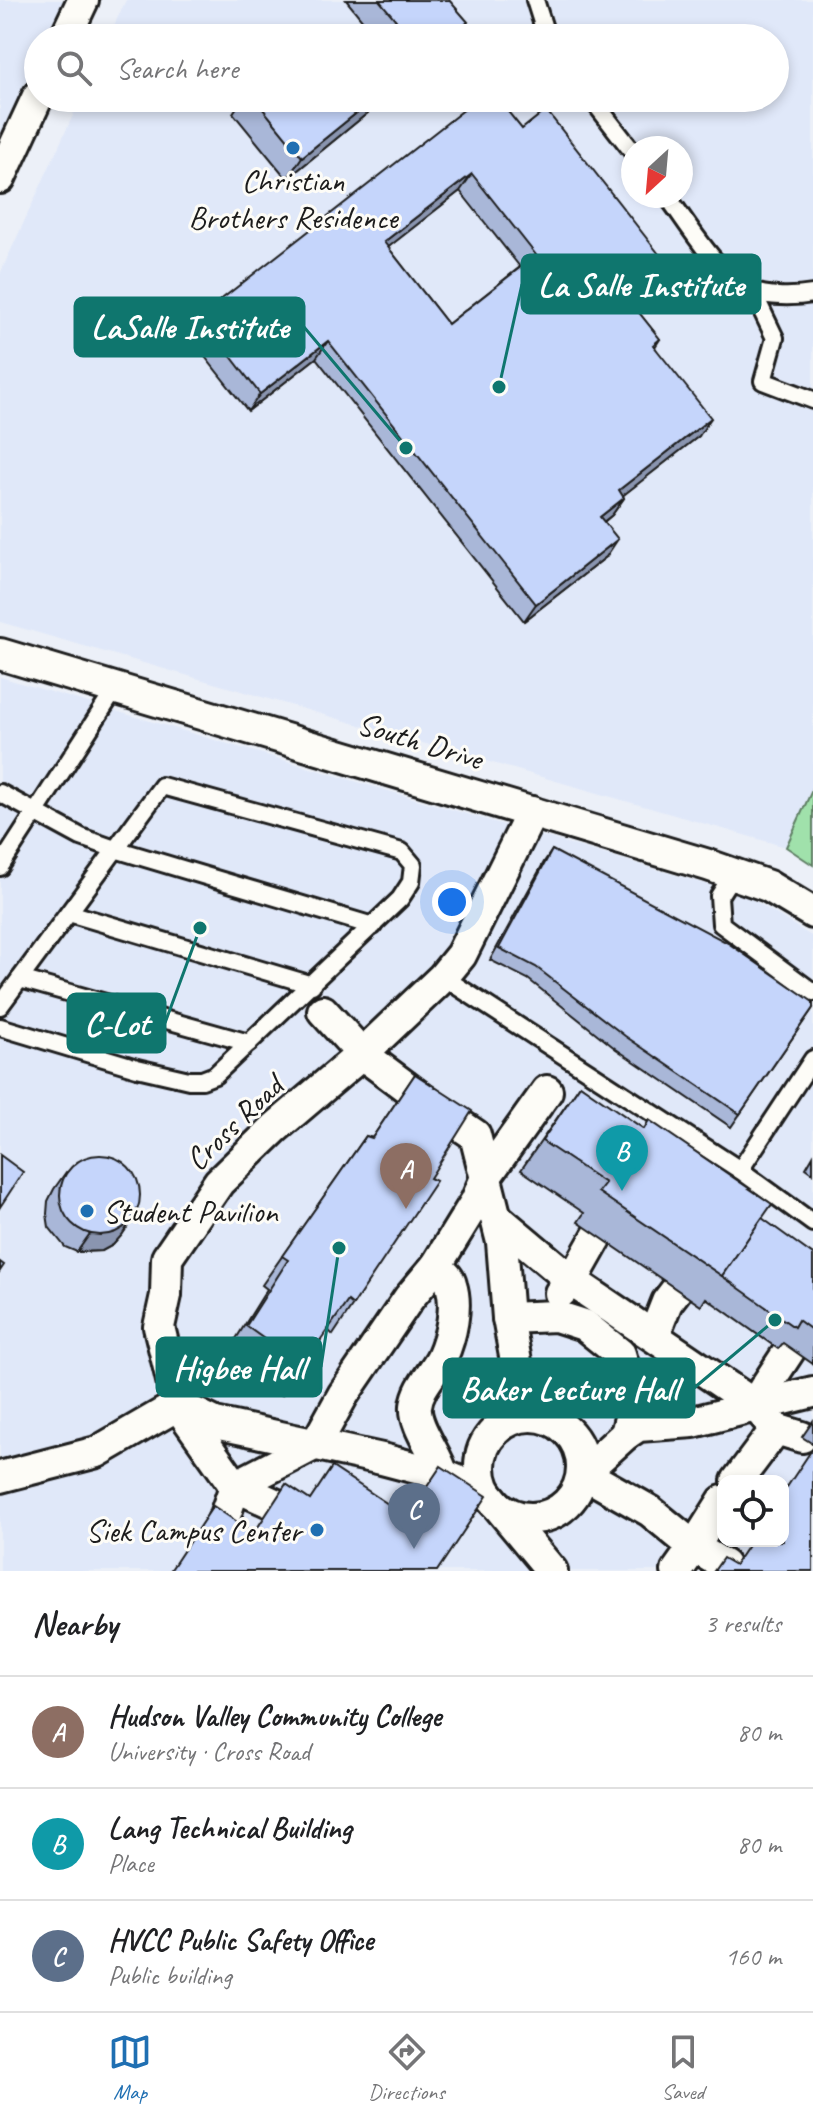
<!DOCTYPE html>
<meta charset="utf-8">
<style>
:root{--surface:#fff;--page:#f6f6f6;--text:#202124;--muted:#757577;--line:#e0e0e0;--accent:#1f6fb2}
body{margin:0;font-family:Caveat,sans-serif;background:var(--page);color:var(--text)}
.controls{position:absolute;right:24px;bottom:24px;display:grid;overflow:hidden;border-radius:16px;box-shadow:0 4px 12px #0003}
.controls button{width:72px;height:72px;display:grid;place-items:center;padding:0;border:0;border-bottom:2px solid var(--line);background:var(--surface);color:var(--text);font:40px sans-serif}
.compass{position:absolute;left:621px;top:136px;width:72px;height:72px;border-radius:50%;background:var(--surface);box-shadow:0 4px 12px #0003;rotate:206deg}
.you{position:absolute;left:452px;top:902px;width:28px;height:28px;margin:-20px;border:6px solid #fff;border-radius:50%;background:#1a73e8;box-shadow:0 0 0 12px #1a73e833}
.badge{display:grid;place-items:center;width:52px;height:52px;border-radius:50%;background:var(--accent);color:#fff;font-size:26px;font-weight:700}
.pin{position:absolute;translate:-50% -66px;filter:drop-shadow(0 2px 4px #0008)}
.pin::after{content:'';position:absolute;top:42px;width:28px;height:24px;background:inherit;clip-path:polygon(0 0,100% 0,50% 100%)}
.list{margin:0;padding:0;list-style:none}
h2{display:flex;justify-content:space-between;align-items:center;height:104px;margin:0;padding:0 32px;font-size:34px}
h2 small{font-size:26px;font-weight:400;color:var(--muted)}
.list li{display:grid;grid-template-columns:52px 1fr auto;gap:24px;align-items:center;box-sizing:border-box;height:112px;padding:0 32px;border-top:2px solid var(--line)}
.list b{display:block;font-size:30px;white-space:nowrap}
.list p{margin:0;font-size:26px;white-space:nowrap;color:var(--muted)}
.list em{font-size:26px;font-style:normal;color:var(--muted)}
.icon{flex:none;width:44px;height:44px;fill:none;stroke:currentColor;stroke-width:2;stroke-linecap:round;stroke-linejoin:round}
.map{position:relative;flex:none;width:813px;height:1571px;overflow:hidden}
.search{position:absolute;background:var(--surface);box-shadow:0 4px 12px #0003;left:24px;right:24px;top:24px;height:88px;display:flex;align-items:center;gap:20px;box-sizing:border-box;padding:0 28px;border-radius:44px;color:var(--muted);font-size:30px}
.sheet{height:440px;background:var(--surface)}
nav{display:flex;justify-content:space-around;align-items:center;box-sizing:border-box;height:112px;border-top:2px solid var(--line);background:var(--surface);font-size:22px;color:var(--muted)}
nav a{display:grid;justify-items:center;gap:4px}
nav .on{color:var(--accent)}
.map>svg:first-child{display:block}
.built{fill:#e0e8f9;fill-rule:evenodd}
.green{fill:#a0e1ab;stroke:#5e7e64;stroke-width:2}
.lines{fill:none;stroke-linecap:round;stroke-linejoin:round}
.lane-casing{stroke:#1c1c1c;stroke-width:22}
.street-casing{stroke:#1c1c1c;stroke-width:36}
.lane{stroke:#fdfcf7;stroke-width:16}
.street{stroke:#fdfcf7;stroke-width:30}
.wall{fill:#a9b7d8;stroke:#1c1c1c;stroke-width:2;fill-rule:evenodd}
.shaded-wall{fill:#8a95b0;stroke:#1c1c1c;stroke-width:2}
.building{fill:#c5d5fb;stroke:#1c1c1c;stroke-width:2;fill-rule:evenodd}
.poi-dot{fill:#1f6fb2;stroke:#fdfcf7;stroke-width:3}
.labels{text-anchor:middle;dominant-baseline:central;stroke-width:6;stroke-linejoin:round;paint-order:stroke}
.poi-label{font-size:32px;fill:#1c1c1c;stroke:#fdfcf7}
.street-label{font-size:32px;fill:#1c1c1c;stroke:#fdfcf7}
.leader{fill:none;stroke:#0f766e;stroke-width:3}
.callout-dot{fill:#0f766e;stroke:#fdfcf7;stroke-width:3}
.callout{fill:#0f766e;stroke:#0f766e;stroke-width:3}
.callout-label{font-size:34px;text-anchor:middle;font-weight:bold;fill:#fff}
</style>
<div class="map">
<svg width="813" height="1571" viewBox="0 0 813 1571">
<rect width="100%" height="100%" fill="#ecf0f8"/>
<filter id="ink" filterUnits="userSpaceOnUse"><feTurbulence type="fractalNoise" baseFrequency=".0125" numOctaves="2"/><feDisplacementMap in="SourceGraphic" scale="16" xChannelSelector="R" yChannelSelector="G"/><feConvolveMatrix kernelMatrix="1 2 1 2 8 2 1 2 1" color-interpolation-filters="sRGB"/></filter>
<g filter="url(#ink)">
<g class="built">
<path d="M0,0H64L46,38H38V55L0,136Z"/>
<path d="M126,0H813V865L786,847L0,622V274L81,98H775V38H108ZM633,148H681V196H633Z"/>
<path d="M0,677L747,896L813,937V1571H0ZM723,1481H783V1541H723Z"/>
</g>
<path class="green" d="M813,788V865L786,847Z"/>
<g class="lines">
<g class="lane-casing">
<g id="lane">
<path d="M535,0L547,38"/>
<path d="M591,98L633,152"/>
<path d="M667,196C689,225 717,274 750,290C766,298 796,297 813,294"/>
<path d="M753,292L775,338L763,381L813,400"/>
<path d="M0,793L81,837L115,849L373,926"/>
<path d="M0,867L116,688"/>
<path d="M733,874L719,896L721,924L813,992"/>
<path d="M69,913L312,985"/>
<path d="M443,977L740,1170L813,1223"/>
<path d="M20,979L249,1043"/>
<path d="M0,1006L162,786L402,852L413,865L411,882L400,899L215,1075L202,1080H189L137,1068L0,1027"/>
<path d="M740,1170L813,1059"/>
</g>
</g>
<g class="street-casing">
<g id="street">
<path d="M65,38L83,0"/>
<path d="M0,178L38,96"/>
<path d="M0,654L708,865L768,886L813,913"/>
<path d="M323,1011L362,1054L429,1104L475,1135L502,1242L508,1318L526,1416"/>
<path d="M497,1218L572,1281L756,1406L813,1392"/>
<path d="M436,1266C442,1272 449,1276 451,1285C458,1306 451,1337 442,1357C434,1373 418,1387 416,1406C414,1427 437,1453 443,1475"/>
<path d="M560,1293L572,1281L598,1235"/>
<path d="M508,1318L556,1316L584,1325L620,1354L634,1402L626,1434"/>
<path d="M654,1335L667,1302L677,1289"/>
<path d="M178,1405L215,1423L382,1459L443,1475L487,1493L552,1571"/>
<path d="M756,1406L764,1389L791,1348"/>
<path d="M179,1407L235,1486L292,1512"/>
<path d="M763,1414L776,1429L802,1437"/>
<circle cx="531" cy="1467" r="51"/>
<path d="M0,1477L97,1452L178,1405L159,1327L166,1295L167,1258L219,1182L275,1128L362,1054L443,977L461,955L532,812"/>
<path d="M737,1481L776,1429"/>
<path d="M723,1501L694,1547L724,1565"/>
<path d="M219,1533L235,1486L316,1444L343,1395L409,1298L436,1266L476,1201L487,1175L547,1091"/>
<path d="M677,1571L694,1547L650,1511L583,1473L626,1434L638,1426L693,1422L756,1406"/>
</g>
</g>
<use href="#lane" class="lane"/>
<use href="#street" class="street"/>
</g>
<g class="wall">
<path d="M346,0H449L376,37Z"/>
<path d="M243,98H386L287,179L233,113Z"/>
<path d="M522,129L666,263L654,280L629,300L660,339L655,347L699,436L623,495L624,498L612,515L604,522L606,557L524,621L316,358L248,411L187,334L200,316ZM460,191L520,267L448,324L388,247Z"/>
<path d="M552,850L813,1008L731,1127L616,1049L528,979L490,960L544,862Z"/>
<path d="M415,1074L430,1178L353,1305L333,1335L328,1330L282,1395L226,1355L267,1289L262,1285L366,1136L372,1138Z"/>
<path d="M580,1085L760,1220L813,1255V1364L783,1343L778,1349L706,1298L701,1306L578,1222L584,1213L521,1170Z"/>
<path d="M813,1156V1173L806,1168Z"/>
<path d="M66,1172L134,1217L122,1235L113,1245L102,1251L77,1252L65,1247L49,1227L47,1214L48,1201L54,1189Z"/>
<path d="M813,1421V1444L802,1437Z"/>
</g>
<g class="shaded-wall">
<path d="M468,22L457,38H449Z"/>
<path d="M375,98H386L287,179L302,157Z"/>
<path d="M472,174L460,191L372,260L384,242Z"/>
<path d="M666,263L654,280L613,312L625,295Z"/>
<path d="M328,341L316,358L248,411L260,394Z"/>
<path d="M711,418L699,436L607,508L619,490Z"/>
<path d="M624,498L612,515L588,534L600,517Z"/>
<path d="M618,539L606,557L524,621L536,604Z"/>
<path d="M134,1217L122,1235L113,1245L102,1251L77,1252L89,1235Z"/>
</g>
<g class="building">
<path d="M379,0H449L468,22L449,38H374L396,20Z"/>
<path d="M254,98H375L302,157Z"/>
<path d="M479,98H497L522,129L546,110L666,263L625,295L660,339L653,345L711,418L619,490L624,498L600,517L618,539L536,604L328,341L260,394L200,316ZM472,174L536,255L448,324L384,242Z"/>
<path d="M552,850L728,943L813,1002V1008L740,1114L625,1036L536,967L499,948Z"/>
<path d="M415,1074L472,1111L430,1178L436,1181L353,1305L348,1301L302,1366L246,1326L288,1260L282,1256L366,1136L372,1138Z"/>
<path d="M580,1085L644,1129L649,1120L772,1204L722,1276L598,1192L605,1183L542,1141Z"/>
<circle cx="100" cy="1195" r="40"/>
<path d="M0,1155L23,1172L0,1207Z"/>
<path d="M762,1218L813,1255V1331L798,1320L794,1327L722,1276Z"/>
<path d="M0,1262L4,1265L0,1271Z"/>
<path d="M813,1448V1571H714L723,1558L735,1565L751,1541H783V1493Z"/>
<path d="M441,1466L487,1496L437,1571H170L213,1506L254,1533L286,1484L310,1500L332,1467L397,1510L404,1500L414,1506Z"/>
</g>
</g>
<g class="poi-dot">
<circle cx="293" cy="148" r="8"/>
<circle cx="87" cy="1211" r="8"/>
<circle cx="317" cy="1530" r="8"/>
</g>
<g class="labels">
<g class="poi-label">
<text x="293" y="180">Christian<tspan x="293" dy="37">Brothers Residence</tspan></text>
<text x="103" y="1211" text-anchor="start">Student Pavilion</text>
<text x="301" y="1530" text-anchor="end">Siek Campus Center</text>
</g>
<g class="street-label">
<text transform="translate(420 741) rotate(17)">South Drive</text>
<text transform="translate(234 1123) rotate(-44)">Cross Road</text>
</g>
</g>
<path class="leader" d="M499 387L522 284M406 448L304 327M200 928L165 1023M339 1248L321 1367M775 1320L694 1388"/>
<g class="callout-dot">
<circle cx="499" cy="387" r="8"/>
<circle cx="406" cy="448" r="8"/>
<circle cx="200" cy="928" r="8"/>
<circle cx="339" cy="1248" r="8"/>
<circle cx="775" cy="1320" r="8"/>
</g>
<g class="callout">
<rect x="522" y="255" width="238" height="58" rx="8"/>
<rect x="75" y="298" width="229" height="58" rx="8"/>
<rect x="68" y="994" width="97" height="58" rx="8"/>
<rect x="157" y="1338" width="164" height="58" rx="8"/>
<rect x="444" y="1359" width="250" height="58" rx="8"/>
</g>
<g class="callout-label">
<text x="641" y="296">La Salle Institute</text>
<text x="190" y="338">LaSalle Institute</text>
<text x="117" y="1035">C-Lot</text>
<text x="239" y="1379">Higbee Hall</text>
<text x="569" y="1400">Baker Lecture Hall</text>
</g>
</svg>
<div class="controls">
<button><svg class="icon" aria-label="locate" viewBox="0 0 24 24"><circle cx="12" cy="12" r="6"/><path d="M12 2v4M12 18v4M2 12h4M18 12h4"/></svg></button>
</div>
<svg class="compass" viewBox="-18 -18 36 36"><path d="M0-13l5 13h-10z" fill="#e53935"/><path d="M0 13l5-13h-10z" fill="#757577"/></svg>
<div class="you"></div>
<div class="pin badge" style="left:406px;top:1209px;background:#8d6e63">A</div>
<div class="pin badge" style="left:622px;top:1191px;background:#0f9aa8">B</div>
<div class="pin badge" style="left:414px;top:1549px;background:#5c6f8a">C</div>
<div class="search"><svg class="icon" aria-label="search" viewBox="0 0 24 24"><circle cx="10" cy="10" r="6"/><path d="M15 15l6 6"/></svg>Search here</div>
</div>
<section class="sheet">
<h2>Nearby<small>3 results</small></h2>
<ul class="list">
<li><span class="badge" style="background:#8d6e63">A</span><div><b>Hudson Valley Community College</b><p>University · Cross Road</p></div><em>80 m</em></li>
<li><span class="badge" style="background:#0f9aa8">B</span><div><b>Lang Technical Building</b><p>Place</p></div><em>80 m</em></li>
<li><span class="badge" style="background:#5c6f8a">C</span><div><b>HVCC Public Safety Office</b><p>Public building</p></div><em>160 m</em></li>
</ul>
</section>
<nav>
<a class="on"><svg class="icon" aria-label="map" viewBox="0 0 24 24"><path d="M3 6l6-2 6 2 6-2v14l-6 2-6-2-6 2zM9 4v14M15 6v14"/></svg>Map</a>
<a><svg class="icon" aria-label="directions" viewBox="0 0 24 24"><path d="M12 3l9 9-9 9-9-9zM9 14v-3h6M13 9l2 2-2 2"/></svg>Directions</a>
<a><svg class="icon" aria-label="saved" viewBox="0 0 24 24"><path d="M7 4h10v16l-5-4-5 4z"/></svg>Saved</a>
</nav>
